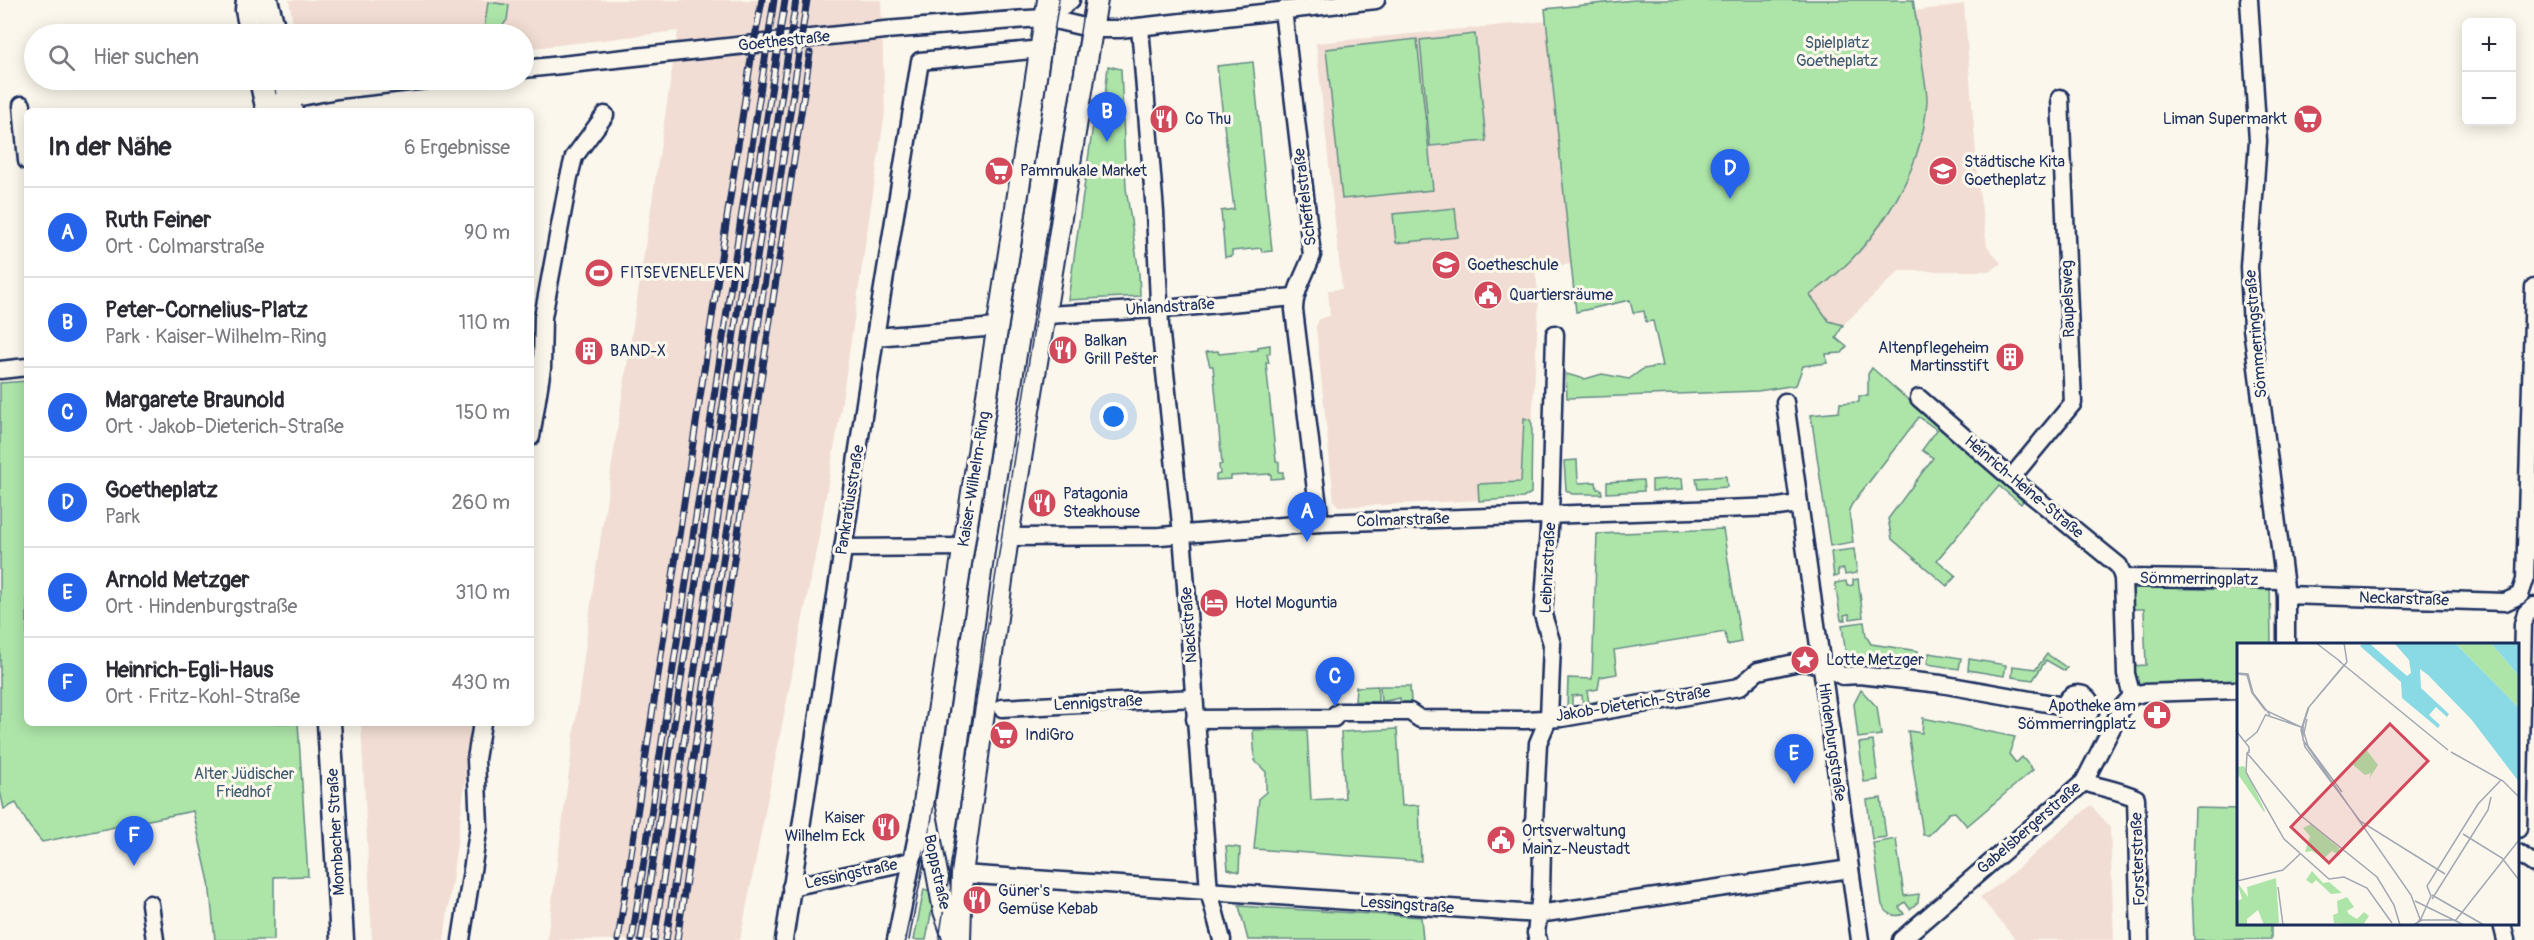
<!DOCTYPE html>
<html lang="de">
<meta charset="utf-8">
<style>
:root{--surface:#fff;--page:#f2f2f3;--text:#2b2b33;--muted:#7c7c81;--line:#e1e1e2;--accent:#2563eb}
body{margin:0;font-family:Pangolin,sans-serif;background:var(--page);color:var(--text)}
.controls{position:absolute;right:18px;top:18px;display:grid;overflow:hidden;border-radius:9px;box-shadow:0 3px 15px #0003}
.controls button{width:54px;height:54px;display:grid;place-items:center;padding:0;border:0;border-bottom:2px solid var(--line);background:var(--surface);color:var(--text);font:30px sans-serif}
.you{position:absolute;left:1114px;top:417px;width:21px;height:21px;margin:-15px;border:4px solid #fff;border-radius:50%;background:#1a73e8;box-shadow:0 0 0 9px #1a73e833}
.badge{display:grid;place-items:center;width:39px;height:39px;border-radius:50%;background:var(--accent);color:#fff;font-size:20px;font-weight:700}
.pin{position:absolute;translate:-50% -50px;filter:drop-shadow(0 2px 3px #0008)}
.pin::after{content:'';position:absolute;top:32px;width:21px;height:18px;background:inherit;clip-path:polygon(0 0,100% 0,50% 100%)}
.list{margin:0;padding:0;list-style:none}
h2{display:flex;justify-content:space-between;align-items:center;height:78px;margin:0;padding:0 24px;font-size:26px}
h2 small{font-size:20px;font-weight:400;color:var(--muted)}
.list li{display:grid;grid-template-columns:39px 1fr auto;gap:18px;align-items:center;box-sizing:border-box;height:90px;padding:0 24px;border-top:2px solid var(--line)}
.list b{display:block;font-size:22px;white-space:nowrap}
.list p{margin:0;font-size:20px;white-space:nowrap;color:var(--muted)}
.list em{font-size:20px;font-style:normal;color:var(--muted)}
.icon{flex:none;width:33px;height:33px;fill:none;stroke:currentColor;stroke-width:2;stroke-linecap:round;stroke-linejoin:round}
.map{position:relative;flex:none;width:2534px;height:940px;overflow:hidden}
.search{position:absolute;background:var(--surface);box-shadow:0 3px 15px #0003;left:24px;top:24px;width:510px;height:66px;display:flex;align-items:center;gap:15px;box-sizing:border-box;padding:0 21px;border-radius:33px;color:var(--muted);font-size:22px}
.panel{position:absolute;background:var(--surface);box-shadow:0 3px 15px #0003;left:24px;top:108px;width:510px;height:618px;border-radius:9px}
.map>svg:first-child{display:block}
.built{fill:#f1ddd3}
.green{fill:#ade5a9;stroke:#648a84;stroke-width:1.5}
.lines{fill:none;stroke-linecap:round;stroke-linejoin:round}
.minor-casing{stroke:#1b2f5e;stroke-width:21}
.tertiary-casing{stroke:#1b2f5e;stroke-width:24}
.secondary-casing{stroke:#1b2f5e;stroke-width:27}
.minor{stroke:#fbf7ec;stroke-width:16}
.tertiary{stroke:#fbf7ec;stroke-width:20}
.secondary{stroke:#fbf7ec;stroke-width:22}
.tram{stroke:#1b2f5e;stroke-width:1.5}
.rail-casing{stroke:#1b2f5e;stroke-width:7}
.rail{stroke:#fbf7ec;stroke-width:4.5;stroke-dasharray:14;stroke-linecap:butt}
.labels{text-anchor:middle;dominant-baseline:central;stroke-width:6;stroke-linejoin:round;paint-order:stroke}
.street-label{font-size:16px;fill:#1b2f5e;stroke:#fbf7ec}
.park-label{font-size:16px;fill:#405c71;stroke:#fbf7ec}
.poi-label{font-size:16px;fill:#1b2f5e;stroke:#fbf7ec;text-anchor:start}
.inset-river{fill:none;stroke:#8adae6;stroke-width:3}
.inset-road{fill:none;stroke:#a1a7b3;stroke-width:1.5}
.view{fill:#d1495b;fill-opacity:0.15;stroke:#d1495b;stroke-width:3}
.inset-edge{fill:none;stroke:#1b2f5e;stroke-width:3}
</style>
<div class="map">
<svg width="2534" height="940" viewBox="0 0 2534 940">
<rect width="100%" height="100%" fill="#fbf7ec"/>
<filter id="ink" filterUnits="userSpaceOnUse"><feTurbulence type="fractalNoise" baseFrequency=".0167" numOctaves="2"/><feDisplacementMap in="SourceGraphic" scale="12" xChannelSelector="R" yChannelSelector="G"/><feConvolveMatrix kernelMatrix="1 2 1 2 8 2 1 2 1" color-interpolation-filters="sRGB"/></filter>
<g filter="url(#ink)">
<g class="built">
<path d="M289,0H881L885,112L840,414L819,536L740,940H547L593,588L678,31L524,49V34H300L293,23Z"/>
<path d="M1964,4L1979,190L1987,246L2001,263L1991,271H1899L1843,325L1829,321L1809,295L1823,285L1854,257L1871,238L1887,214L1915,157L1927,98L1915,11Z"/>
<path d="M1546,21L1572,264L1535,268L1539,300L1532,424L1531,493L1523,498L1339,507L1334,501L1316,327L1319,319L1330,316L1328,290L1342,289L1316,43Z"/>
<path d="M361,723H473L444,940H372Z"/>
<path d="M2091,805L2110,828L2114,940H2016L1980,897L1998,885Z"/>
</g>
<g class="green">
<path d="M1634,0H1913C1917,23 1920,46 1923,68C1924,78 1927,90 1927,100C1923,177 1871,252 1810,295L1829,321L1843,325L1836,338L1847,347L1842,353L1826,354L1827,363L1803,366L1796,385L1758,391L1567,398L1566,374L1585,379L1602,374L1629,379L1643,369L1663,366L1653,321L1646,322L1644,311L1633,313L1630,300L1576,312L1545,9Z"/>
<path d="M488,2L509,5L507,20L498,32L484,30Z"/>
<path d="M1475,34L1486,141L1430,146L1420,40Z"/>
<path d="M1417,39L1433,190L1342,199L1326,49Z"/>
<path d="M1253,62L1272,251L1262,252L1261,248L1232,251V256L1225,257L1221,211L1234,209L1217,66Z"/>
<path d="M1108,66L1121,69L1126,188L1139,273L1140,296L1068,300L1097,97H1105Z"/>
<path d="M1455,208L1458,237L1396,243L1393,214Z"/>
<path d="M1270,345V353L1267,354L1269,363H1266L1276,461L1279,462V472H1283V478L1271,479V474L1231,476V479L1216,480V475L1220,474L1219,465L1222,464L1213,366H1210L1206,352L1218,351L1219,354L1258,350V347Z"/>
<path d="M1872,368L2023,501L2021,504L1999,486L1937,560L1956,576L1947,586L1892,539L1888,519L1933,458L1922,450L1937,430L1919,417L1852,504L1849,510L1853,542L1830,546L1811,415L1839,412L1840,403L1859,402V396H1868V374Z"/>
<path d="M27,381V723H298L308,876L274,877V940H215L209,882L193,811L42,842L29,826L16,803L4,809L0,791V383Z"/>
<path d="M1524,418L1530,420L1532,424L1531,493L1523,498L1479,501L1478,484L1521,482Z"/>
<path d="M1577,460L1578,483L1596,482L1597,489H1601L1602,494H1572L1566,490L1564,461Z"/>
<path d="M1726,476L1727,487L1698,489L1696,478Z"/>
<path d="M1682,478L1683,489L1652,491V480Z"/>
<path d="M1643,480L1644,491L1607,493V482Z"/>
<path d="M1723,529L1741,642L1727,645L1725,632L1614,650L1617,674L1600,677L1598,689L1587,691L1589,703L1598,701L1599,704L1583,707L1582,695L1572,696V709L1567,710L1568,678L1592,679L1597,534Z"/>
<path d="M1854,549L1857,573L1845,575L1844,569L1838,570V576L1834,577L1831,552Z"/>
<path d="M1858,579L1863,617L1850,619L1849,614L1844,615L1845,620H1841L1835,583L1846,581L1847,586L1853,585V580Z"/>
<path d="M2270,584L2271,644H2238V684L2133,685L2132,666L2146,665L2144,609H2131L2130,585Z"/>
<path d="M1864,622L1866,636L1871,644L1918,651L1917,663L1861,656L1859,673L1848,672L1842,625Z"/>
<path d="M1929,653L1961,658L1959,669L1927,664Z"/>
<path d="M2047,654L2067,668L2065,671L2046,660L2033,680L2012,677L2013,666L2036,669Z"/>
<path d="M1969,659L2006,665L2004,676L1968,670Z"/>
<path d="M1378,686V702L1355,701L1356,687Z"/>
<path d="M1380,686H1410L1411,702H1400V698L1381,702Z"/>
<path d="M1861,690L1877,707L1881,735L1858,738L1854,704Z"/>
<circle cx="2078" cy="707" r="9"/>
<path d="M1923,718L2015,737L2009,754L2016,763L2022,757L2033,770L1967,826L1955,812L1949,813L1929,835H1923L1908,731L1922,733Z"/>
<path d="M1397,729L1402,806L1419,805L1421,861L1254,849L1259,798L1266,792V772L1255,761L1253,730H1307L1311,800L1345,798L1341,732Z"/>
<path d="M1873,741L1878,780L1864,782L1859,743Z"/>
<path d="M1881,798L1886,837L1872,839L1867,800Z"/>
<path d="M2195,808L2238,809V924H2271V939L2194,940L2192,891Z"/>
<path d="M1896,839L1904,896L1919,894L1918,902L1910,909L1905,902L1899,907L1904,914C1894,918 1887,914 1882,905L1873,843Z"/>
<path d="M1226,846L1240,848L1239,872L1228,869Z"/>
<path d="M924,889L935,893L926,940H914Z"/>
<path d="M1239,906L1421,917L1423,940H1248Z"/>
</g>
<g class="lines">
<g class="minor-casing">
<g id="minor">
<path d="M2249,0L2258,141L2249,267L2252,328L2286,595V644"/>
<path d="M1283,10L1312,255C1306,273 1294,291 1294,310L1320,523"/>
<path d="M1046,18L1071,0"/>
<path d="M1140,27L1155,212L1160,325L1182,534L1209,891L1222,940"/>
<path d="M524,69L885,30L1027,19L1046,18L1093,29H1120L1376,0"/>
<path d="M280,101L337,90L427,80"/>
<path d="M22,105L27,161"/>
<path d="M1046,315L1175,308L1294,297"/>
<path d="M875,337L997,327"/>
<path d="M0,370L27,367"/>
<path d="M1919,398L2011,478L2119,566L2123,578L2126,674L2132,696"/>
<path d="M1785,402L1860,940"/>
<path d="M531,437L542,368L543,317L569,177L574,157L605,115"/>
<path d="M2011,478L2073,403L2060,98"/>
<path d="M1008,537L1160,536L1320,523L1778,507L1798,504"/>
<path d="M843,548L963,547"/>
<path d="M2123,578L2284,580"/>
<path d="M2286,595L2505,602L2520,595L2525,580L2534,287"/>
<circle cx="2078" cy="707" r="13"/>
<path d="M2132,696L2143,693L2238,690"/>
<path d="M1002,708L1194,698"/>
<path d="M1195,719L1334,718L1336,714L1340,712H1410L1420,719L1525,720L1562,718L1739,687L1758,671L1799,662L1821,664L1842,676L1859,675L1941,684L2064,706"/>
<path d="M2084,782C2102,788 2118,790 2136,798L2140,940"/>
<path d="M2518,829L2523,624L2526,613L2534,606"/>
<path d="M2518,853L2534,864"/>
<path d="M962,874L1538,914L1850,869"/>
<path d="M791,887L911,861"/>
<path d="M150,904L155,940"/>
<path d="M2502,924L2506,940"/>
<path d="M461,940L479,826L476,759L482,723"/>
<path d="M784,940L875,337L920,61L1042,49"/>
<path d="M896,940L923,806"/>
<path d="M1538,940L1536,933L1541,894L1542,845L1534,824L1538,743L1549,717L1552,644L1543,615L1550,515L1555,334"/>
<path d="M1901,940L2084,782L2123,706L2132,696"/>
</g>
</g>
<g class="tertiary-casing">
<g id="tertiary">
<path d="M954,940L944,911L924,803L1048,0"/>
<path d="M960,940L962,874L1008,537L1097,0"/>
</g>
</g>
<g class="secondary-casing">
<g id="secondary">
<path d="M248,0L247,10L252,34"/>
<path d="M266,0L275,34"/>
<path d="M261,80L268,111"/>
<path d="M285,80L291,111"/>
<path d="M329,723L342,940"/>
</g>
</g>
<use href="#minor" class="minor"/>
<use href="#tertiary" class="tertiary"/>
<use href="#secondary" class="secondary"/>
<g class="tram">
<path d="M909,940L929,835L975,548L1059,0"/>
<path d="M939,940L1085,0"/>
</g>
<g class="rail-casing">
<g id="rail">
<path d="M618,940L751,59L762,0"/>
<path d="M632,940L774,0"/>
<path d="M641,940L785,0"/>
<path d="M654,940L796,0"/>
<path d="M666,940L807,0"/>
<path d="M677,940L810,53"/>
</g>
</g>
<use href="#rail" class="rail"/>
</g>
</g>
<defs>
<g id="restaurant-disc" transform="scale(1.5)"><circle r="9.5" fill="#d1495b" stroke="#fbf7ec"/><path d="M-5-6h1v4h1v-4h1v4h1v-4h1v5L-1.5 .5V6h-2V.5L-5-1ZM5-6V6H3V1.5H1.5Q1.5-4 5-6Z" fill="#fff"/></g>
<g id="supermarket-disc" transform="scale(1.5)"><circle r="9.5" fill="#d1495b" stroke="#fbf7ec"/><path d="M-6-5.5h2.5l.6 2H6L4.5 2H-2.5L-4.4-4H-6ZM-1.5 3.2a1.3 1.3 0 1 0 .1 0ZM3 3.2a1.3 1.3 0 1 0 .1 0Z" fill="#fff"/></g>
<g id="school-disc" transform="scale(1.5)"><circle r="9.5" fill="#d1495b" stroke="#fbf7ec"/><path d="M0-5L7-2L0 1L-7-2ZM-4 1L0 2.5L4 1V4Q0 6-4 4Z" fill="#fff"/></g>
<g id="stadium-disc" transform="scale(1.5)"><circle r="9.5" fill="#d1495b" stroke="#fbf7ec"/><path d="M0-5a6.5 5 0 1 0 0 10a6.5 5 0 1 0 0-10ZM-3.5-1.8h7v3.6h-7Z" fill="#fff"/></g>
<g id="civic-disc" transform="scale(1.5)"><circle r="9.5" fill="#d1495b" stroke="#fbf7ec"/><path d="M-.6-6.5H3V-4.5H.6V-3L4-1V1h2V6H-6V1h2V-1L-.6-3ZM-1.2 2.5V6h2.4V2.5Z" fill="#fff"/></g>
<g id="building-disc" transform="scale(1.5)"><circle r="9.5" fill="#d1495b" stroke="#fbf7ec"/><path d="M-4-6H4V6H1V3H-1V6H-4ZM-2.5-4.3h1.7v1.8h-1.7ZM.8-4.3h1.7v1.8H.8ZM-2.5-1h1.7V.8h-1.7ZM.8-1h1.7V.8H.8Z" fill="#fff"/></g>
<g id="hotel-disc" transform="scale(1.5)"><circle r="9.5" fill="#d1495b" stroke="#fbf7ec"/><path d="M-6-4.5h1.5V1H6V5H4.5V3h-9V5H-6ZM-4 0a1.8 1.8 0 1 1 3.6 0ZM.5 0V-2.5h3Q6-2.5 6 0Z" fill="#fff"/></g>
<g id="sight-disc" transform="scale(1.5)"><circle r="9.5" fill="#d1495b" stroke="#fbf7ec"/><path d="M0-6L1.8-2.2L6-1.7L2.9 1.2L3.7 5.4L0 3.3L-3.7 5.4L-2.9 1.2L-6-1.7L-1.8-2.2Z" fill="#fff"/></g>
<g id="pharmacy-disc" transform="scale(1.5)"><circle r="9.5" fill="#d1495b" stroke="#fbf7ec"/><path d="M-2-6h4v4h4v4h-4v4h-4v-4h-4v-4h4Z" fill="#fff"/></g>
</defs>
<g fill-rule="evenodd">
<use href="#restaurant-disc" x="1164" y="119"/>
<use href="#supermarket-disc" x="2308" y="119"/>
<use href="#supermarket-disc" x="999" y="171"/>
<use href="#school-disc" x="1943" y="171"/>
<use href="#school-disc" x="1446" y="265"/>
<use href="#stadium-disc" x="599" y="273"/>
<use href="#civic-disc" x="1488" y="295"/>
<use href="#restaurant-disc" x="1063" y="350"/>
<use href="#building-disc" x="589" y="351"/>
<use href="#building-disc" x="2010" y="357"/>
<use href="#restaurant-disc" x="1042" y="503"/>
<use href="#hotel-disc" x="1214" y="603"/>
<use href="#sight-disc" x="1805" y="660"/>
<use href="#pharmacy-disc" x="2157" y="715"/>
<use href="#supermarket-disc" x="1004" y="735"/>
<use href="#restaurant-disc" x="886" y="827"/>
<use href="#civic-disc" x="1501" y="840"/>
<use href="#restaurant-disc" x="977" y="900"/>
</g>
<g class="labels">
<g class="street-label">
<text transform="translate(784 41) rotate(-6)">Goethestraße</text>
<text transform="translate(1305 197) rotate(-97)">Scheffelstraße</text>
<text transform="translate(2068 299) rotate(-92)">Raupelsweg</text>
<text transform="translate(1170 307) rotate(-4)">Uhlandstraße</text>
<text transform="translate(2256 334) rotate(-95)">Sömmerringstraße</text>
<text transform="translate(974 479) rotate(-81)">Kaiser-Wilhelm-Ring</text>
<text transform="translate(2024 487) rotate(40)">Heinrich-Heine-Straße</text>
<text transform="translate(850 500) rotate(-81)">Pankratiusstraße</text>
<text transform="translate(1403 520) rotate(-2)">Colmarstraße</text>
<text transform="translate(1548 568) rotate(-87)">Leibnizstraße</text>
<text transform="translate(2199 579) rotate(1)">Sömmerringplatz</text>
<text transform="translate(2404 599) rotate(2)">Neckarstraße</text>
<text transform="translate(1189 625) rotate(-94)">Nackstraße</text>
<text transform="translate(1098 703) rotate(-3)">Lennigstraße</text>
<text transform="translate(1633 704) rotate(-9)">Jakob-Dieterich-Straße</text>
<text transform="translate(1832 742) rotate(82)">Hindenburgstraße</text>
<text transform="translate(2029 828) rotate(-41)">Gabelsbergerstraße</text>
<text transform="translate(336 832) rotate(-93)">Mombacher Straße</text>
<text transform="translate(2138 859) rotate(-92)">Forsterstraße</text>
<text transform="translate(937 872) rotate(78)">Boppstraße</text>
<text transform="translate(851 874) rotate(-12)">Lessingstraße</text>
<text transform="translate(1407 905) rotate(4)">Lessingstraße</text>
</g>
<g class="park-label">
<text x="1837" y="43">Spielplatz<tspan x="1837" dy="18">Goetheplatz</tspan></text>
<text x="244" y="774">Alter Jüdischer<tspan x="244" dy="18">Friedhof</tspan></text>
</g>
<g class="poi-label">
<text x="1185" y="119">Co Thu</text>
<text x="2287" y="119" text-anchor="end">Liman Supermarkt</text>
<text x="1964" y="162">Städtische Kita<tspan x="1964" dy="18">Goetheplatz</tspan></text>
<text x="1020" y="171">Pammukale Market</text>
<text x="1467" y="265">Goetheschule</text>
<text x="620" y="273">FITSEVENELEVEN</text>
<text x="1509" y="295">Quartiersräume</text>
<text x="1084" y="341">Balkan<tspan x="1084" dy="18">Grill Pešter</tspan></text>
<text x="1989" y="348" text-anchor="end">Altenpflegeheim<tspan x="1989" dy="18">Martinsstift</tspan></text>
<text x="610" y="351">BAND-X</text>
<text x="1063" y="494">Patagonia<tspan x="1063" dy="18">Steakhouse</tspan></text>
<text x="1235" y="603">Hotel Moguntia</text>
<text x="1826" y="660">Lotte Metzger</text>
<text x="2136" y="706" text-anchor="end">Apotheke am<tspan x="2136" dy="18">Sömmerringplatz</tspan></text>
<text x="1025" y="735">IndiGro</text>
<text x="865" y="818" text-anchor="end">Kaiser<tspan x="865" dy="18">Wilhelm Eck</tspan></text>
<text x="1522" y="831">Ortsverwaltung<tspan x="1522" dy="18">Mainz-Neustadt</tspan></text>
<text x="998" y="891">Güner's<tspan x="998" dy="18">Gemüse Kebab</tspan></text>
</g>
</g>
<g transform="translate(2237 643)">
<rect width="282" height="282" fill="#fbf7ec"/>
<path d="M218,0H254L282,33V65ZM128,105L141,122L132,136L134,130L128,132L115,121ZM7,123L28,168L27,169L0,130V124ZM74,181L102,205L103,213L95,208L87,215L75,208L68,209L73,193L66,185ZM75,228L86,240L92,239L105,250L94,251L79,237L75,241L69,237ZM39,235L42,280L27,282L21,267L10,276V282H0V258L5,256L0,239L11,254L10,244ZM110,254L117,264L110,268L112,271L120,276L127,269L132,273L126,282L97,280L96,272L101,270L100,258Z" fill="#ade5a9"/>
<path d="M126,0H132L170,33L174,30L172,17L157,0H218L282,65V139L234,76L191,32L183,26L184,45L212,71L210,74L199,64L192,72L203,82L201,85L165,55L164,39L123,3ZM254,0H282V33Z" fill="#8adae6"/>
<path class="inset-river" d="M191,0L282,90"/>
<path class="inset-road" d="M79,0L104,19M107,0L110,19L72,64L66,83V97L174,252L183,276L179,282M102,18L211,107M107,22L71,65L64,87L68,104L123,178L208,231M0,30L11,31L16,50L33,72M0,31L10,32L15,50L28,67L64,84L66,91M29,72L67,85M70,76L67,90L71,103L105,149M0,89L12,104V110M8,99L20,89L29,71M13,107L10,110L65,174M214,109L266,138L282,154M10,110L9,129L47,196L92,236L107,234L130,245L155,280M63,172L140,234L157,262L163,282M226,191L265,215L282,237M0,238L46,227L63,211M41,244L46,282M195,252L247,282M195,256L251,167L254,154M178,258L227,282M183,278L194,253L190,243L241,161L264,137M176,282L185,277H219L282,197"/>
<path class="view" d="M153,81L191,118L92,220L54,184Z"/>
<rect width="282" height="282" class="inset-edge"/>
</g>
</svg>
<div class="controls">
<button>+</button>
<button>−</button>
</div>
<div class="you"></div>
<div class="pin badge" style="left:1307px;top:542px">A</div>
<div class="pin badge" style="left:1107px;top:142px">B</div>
<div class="pin badge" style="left:1335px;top:707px">C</div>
<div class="pin badge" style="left:1730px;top:199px">D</div>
<div class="pin badge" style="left:1794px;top:784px">E</div>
<div class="pin badge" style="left:134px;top:866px">F</div>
<div class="search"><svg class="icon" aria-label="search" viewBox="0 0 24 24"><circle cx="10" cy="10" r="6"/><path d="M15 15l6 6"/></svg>Hier suchen</div>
<section class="panel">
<h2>In der Nähe<small>6 Ergebnisse</small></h2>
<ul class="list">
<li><span class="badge">A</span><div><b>Ruth Feiner</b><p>Ort · Colmarstraße</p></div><em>90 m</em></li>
<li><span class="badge">B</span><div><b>Peter-Cornelius-Platz</b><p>Park · Kaiser-Wilhelm-Ring</p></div><em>110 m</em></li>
<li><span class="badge">C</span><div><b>Margarete Braunold</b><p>Ort · Jakob-Dieterich-Straße</p></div><em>150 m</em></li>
<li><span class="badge">D</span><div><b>Goetheplatz</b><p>Park</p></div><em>260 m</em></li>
<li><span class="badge">E</span><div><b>Arnold Metzger</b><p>Ort · Hindenburgstraße</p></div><em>310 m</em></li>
<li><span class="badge">F</span><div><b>Heinrich-Egli-Haus</b><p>Ort · Fritz-Kohl-Straße</p></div><em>430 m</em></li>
</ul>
</section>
</div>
